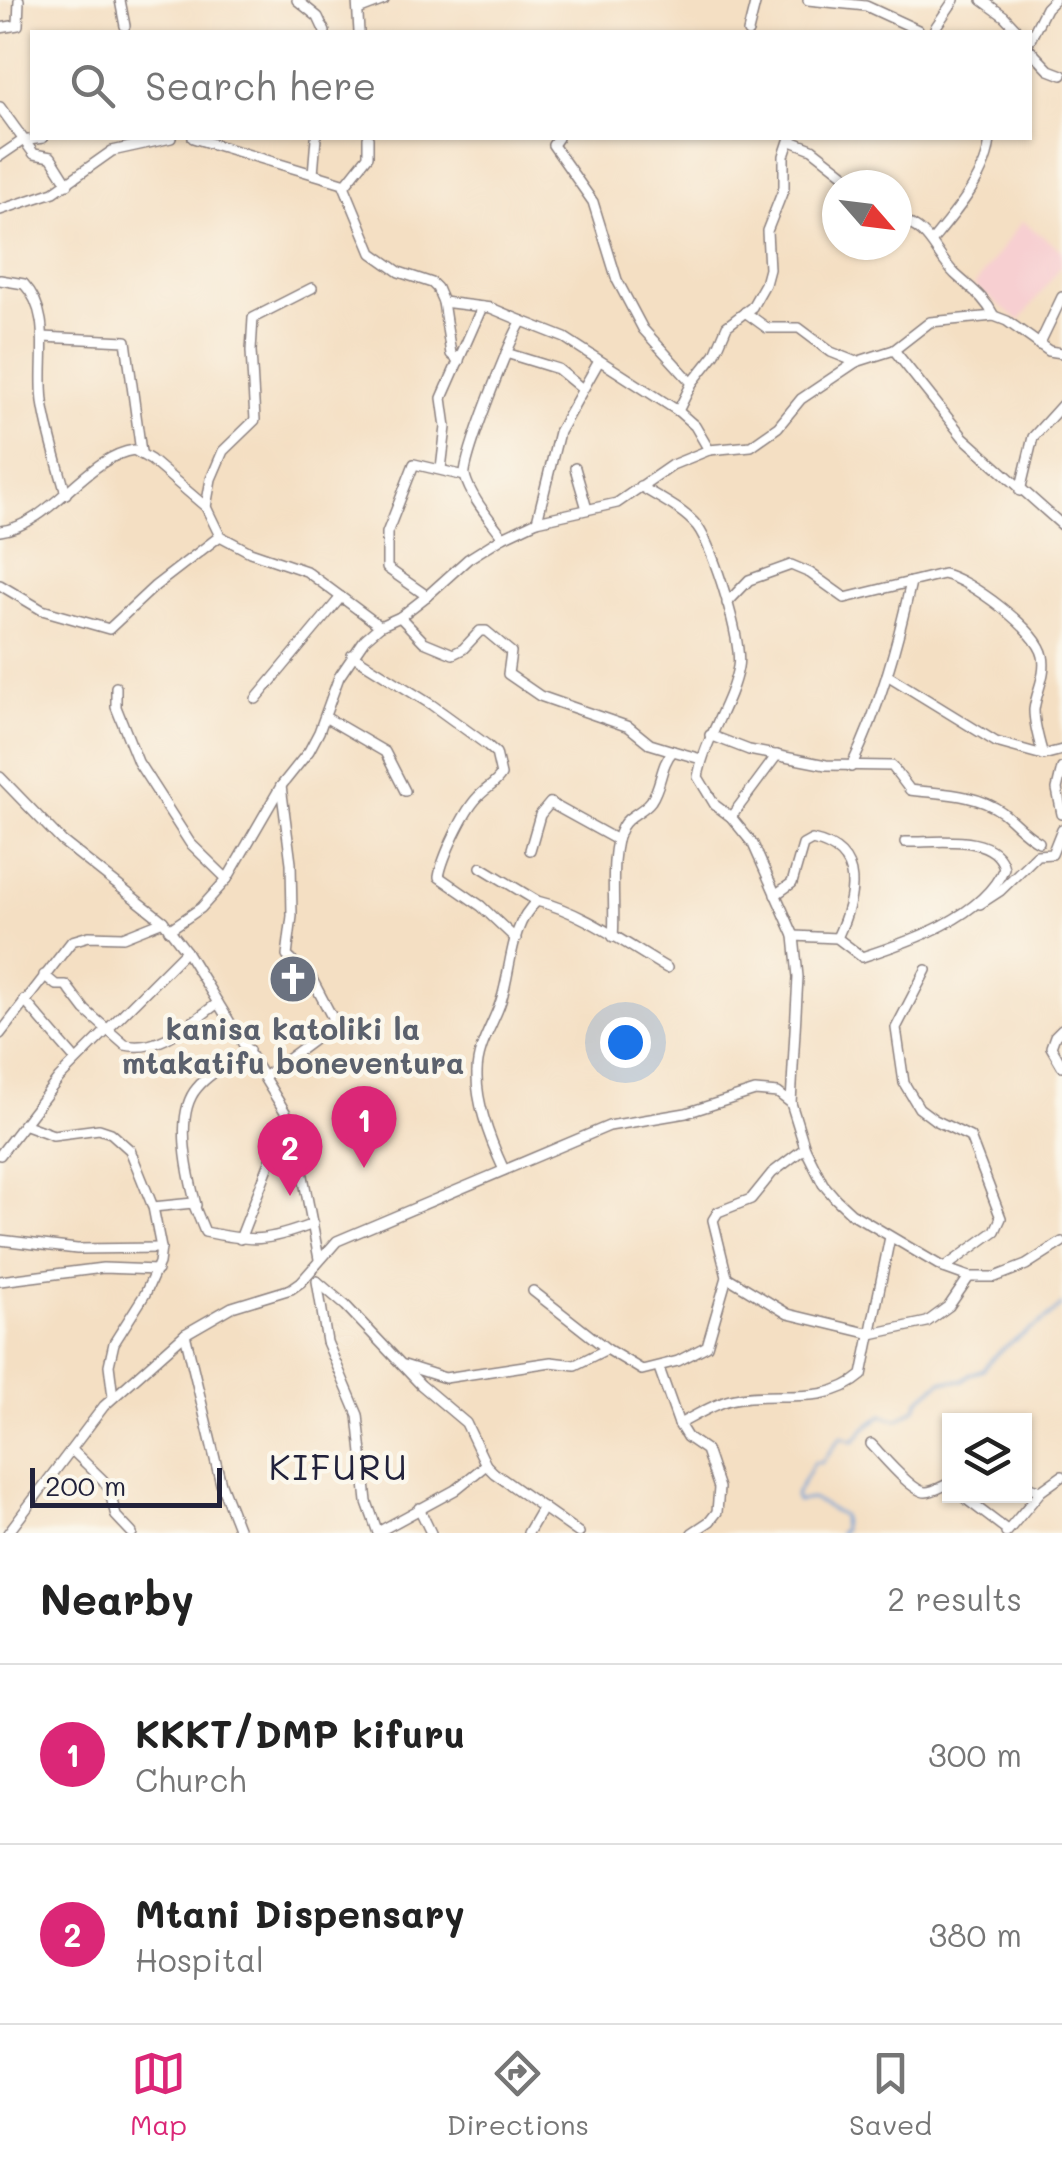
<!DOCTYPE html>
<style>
:root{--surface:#fff;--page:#f2f2f2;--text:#222;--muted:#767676;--line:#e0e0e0;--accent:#db2777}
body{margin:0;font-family:Mali,sans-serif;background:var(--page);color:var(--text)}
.controls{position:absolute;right:30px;bottom:30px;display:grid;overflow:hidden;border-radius:0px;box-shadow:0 2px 8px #0004}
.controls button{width:90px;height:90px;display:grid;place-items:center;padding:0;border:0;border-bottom:2px solid var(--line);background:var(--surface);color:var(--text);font:50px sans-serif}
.compass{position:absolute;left:822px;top:170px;width:90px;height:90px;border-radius:50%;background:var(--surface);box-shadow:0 2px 8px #0004;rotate:118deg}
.scale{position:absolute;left:30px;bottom:25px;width:192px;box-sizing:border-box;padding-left:10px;border:5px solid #22223b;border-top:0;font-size:28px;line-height:35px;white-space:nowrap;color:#22223b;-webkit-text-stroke:8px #fbf7ec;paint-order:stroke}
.you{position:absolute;left:625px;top:1042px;width:35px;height:35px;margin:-25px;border:8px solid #fff;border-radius:50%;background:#1a73e8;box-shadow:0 0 0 15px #1a73e833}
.badge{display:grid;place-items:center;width:65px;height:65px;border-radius:50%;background:var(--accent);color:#fff;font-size:32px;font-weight:700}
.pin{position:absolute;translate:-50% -82px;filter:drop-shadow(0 2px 5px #0008)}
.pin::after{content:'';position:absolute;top:52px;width:35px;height:30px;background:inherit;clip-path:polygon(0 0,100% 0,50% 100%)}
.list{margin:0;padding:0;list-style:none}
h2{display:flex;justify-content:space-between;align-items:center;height:130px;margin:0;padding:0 40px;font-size:42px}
h2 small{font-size:32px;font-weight:400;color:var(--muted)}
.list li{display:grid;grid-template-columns:65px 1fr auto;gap:30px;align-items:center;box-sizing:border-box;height:180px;padding:0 40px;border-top:2px solid var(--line)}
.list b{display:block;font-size:38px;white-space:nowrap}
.list p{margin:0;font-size:32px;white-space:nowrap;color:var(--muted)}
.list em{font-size:32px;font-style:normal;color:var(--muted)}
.icon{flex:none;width:55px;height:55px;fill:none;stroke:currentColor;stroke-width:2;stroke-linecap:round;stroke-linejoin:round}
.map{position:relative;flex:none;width:1062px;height:1533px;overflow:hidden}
.search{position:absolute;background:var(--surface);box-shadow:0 2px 8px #0004;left:30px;right:30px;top:30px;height:110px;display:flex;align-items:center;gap:25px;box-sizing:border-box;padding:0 35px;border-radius:0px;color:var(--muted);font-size:38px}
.sheet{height:490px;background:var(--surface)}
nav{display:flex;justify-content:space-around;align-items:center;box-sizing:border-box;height:140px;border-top:2px solid var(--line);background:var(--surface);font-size:28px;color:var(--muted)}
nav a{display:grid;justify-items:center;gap:5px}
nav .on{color:var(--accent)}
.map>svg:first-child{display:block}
.built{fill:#f7cfd1}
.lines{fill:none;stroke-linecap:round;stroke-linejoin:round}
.stream{stroke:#6b9ed6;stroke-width:2.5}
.minor-casing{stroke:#8b807f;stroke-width:12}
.minor{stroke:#fff;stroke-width:9}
.labels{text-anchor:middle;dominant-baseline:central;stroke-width:9;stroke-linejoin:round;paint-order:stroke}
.worship-label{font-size:30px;font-weight:bold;fill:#5b616d;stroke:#fbf7ec}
.quarter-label{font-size:35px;letter-spacing:2.5px;fill:#22223b;stroke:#fbf7ec}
</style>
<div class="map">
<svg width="1062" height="1533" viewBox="0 0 1062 1533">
<rect width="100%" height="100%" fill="#fbf7ec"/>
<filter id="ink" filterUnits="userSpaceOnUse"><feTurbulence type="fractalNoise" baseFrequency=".01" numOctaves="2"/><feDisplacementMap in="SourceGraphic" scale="20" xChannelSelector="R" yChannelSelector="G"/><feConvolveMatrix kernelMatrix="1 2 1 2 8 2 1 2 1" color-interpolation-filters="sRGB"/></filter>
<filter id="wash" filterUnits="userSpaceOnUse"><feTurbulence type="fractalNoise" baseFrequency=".0048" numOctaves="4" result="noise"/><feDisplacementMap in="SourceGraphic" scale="40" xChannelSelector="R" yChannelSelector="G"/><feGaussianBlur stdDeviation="2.25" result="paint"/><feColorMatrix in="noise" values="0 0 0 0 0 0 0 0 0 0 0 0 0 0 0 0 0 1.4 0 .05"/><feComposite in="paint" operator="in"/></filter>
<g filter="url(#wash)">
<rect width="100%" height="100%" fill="#f4dfc3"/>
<path class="built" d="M1022,221L1062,250V265L1020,321L974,286Z"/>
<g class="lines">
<path class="stream" d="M839,1533L843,1530L842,1515L812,1499L797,1501L795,1496L814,1462L821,1463L841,1437L854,1441L864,1429L882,1415L898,1420L916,1408L920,1399L942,1381H963L970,1374L983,1370C1003,1340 1038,1331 1062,1305"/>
</g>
</g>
<g filter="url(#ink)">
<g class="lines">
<g class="minor-casing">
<g id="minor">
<path d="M120,0L125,26"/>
<path d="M297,0L318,17L325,32"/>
<path d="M357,0L359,32"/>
<path d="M808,0L866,6L918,30"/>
<path d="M982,0L1004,16L1019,32"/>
<path d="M358,10L384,0"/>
<path d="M0,28L18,25L19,0"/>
<path d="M935,28L954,0"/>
<path d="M748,32L756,0"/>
<path d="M1030,40L1046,8L1054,0"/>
<path d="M1030,50L1049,70L1062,75"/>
<path d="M0,107L34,154L51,157L68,184"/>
<path d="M193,138L343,183L372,253L399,272L432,283L437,288L443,302L451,354L459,361"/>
<path d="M558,138L553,145L593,202L617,280L643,329L692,383"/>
<path d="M791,141L812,149L858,185"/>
<path d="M0,156L22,141L43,138"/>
<path d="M313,174L316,138"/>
<path d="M345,185L368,156V138"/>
<path d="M0,210L54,192L112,151L171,138"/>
<path d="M897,219C932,229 932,251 955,274C971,289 984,296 994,316"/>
<path d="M932,241C955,213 988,175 990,138"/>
<path d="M0,280L24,284C55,317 36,367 44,408C49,437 58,465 66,494"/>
<path d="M443,302L491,308L522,321"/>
<path d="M745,312L767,328H799L831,352L856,362"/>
<path d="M42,337L126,341L141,452"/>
<path d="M1039,345L1062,297"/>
<path d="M894,350L963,437L1062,525"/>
<path d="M506,353L558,369L581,388"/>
<path d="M678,411L692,383L715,354L727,326L752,307L765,284L769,269L767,231L784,188V156L790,138"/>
<path d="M575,468L587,509"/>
<path d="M441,469L446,427L442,398L482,307"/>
<path d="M640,486C659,498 683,509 697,526C713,546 743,643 738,667C731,704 705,738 698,777L715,805L731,817L753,844L794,936L798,977L791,1103"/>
<path d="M1020,491L1033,437L1062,405"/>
<path d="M206,507L211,479L223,451L255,420L251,351L253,318L312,288"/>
<path d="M537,521L559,432L599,361"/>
<path d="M0,531C51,525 87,456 134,450L151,460L206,507L220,536L250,552L306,571L380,626"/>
<path d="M503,537C490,519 471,498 465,476C462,461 510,339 522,321L565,338L678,411L695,426L709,450"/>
<path d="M0,585L42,610L109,629L155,586L220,536"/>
<path d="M427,596L387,568V533L414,464L465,476"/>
<path d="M727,603L749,580L791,565L810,573L845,598L943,574C969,579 1038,630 1043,656C1047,674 1036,692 1034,710C1034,725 1039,741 1043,755"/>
<path d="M400,617L424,642L453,654L463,649L480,631H486L511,652L508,674L540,696L629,727L650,744L673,751"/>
<path d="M352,655L432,705L487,745L496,753L501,775C495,785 486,788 478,797C464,811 442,858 439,877L481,906L516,939"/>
<path d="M887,675L996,742L1043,755L1062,750"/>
<path d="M116,687V707L138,762L190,843L227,879"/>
<path d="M256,699L341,597"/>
<path d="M325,717L385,752L405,791"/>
<path d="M710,735L749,750L826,765L892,766L910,790C940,794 976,793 1002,812C1015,822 1024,834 1039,842"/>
<path d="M851,767C880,707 897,646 911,582"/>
<path d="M1062,768L1057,789L1062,814"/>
<path d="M0,777L62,841L163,921L186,951L287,1115L299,1155L319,1259"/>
<path d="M731,817L777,755"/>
<path d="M530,850L540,815L550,803L617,840"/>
<path d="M481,867L537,901"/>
<path d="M775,895L792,883L803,845L812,840C868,852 854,901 837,938"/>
<path d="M980,904L1000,891L1037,855L1052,854L1062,829"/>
<path d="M169,930L201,908L227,879L281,786L309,751L319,732L339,677L365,639L380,626L400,617L427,596L468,559L503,537L537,521L617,503L672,465L709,450L751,446L778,427L801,399L856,362L894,350L930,322L994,316L1007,321L1049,351L1062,353"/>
<path d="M794,936L837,938L862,957C908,942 984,917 1004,868C996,832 935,843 905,842"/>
<path d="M613,937C616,906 608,853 622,827C628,815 643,812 651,801C662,785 660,765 673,751L701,759"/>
<path d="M926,970L896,1028L904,1083L919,1108L935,1120L970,1137L1001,1218L995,1231L944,1268"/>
<path d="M44,975L56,985H66L85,1010L125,1045C160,1053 191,1022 218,1003"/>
<path d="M24,1000L76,1060"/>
<path d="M1062,1029L1055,1036L1051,1047L1062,1066"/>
<path d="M0,1034L72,941L89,936L123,937L163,921"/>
<path d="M265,1076L319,1036L333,1019L312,979L287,956L292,916L291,863L281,786"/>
<path d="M26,1125L53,1135L99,1129L111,1133L130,1150L153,1207L161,1248L159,1263L145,1294L114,1343L109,1365L113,1397"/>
<path d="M0,1155L59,1078L186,951"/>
<path d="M504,1170C491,1142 476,1104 477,1073C477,1047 493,1025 501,1001C512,968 509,926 537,901C583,912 627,945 667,968"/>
<path d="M196,1205C188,1175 174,1114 197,1088C210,1072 232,1062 249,1050"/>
<path d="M153,1207L193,1203L205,1232C253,1242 266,1242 313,1224"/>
<path d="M240,1239L270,1162L290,1123"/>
<path d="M0,1240L77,1249L161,1248"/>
<path d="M727,1277L788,1314L871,1334L927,1322L949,1306L969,1277"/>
<path d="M0,1281L103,1268L157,1270"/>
<path d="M317,1281L327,1342L358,1415L367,1502L378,1533"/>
<path d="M318,1282L346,1306L421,1385L466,1423L486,1465L494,1473L579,1533"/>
<path d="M533,1291L607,1349L642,1370L678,1361L707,1346L727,1277L713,1220L718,1212L751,1199L772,1173L805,1148"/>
<path d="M185,1334L221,1484L240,1533"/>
<path d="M404,1365L445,1378L551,1362L575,1365L607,1349"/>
<path d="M659,1368L679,1424L687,1437L706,1450L719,1488L717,1512L710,1521L692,1533"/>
<path d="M679,1424C695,1416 712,1405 730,1400C774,1389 824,1408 862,1375L890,1237"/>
<path d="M871,1444C881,1454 912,1492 926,1492C933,1492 943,1486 950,1483"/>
<path d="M72,1450L103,1480L109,1489L116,1516L132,1533"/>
<path d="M1024,1485L1041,1491"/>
<path d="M962,1496L1007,1530"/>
<path d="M419,1508L431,1533"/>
<path d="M378,1532L455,1490L486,1465"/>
<path d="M8,1533L104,1406L185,1334L232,1307L291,1289L301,1282L337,1241L609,1126L686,1113L755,1091L778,1093L791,1103L805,1148L823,1184L836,1199L851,1213L944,1268L969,1277H995L1026,1265L1062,1242"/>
<path d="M528,1533L543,1507"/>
<path d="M1006,1533L1041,1491L1062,1476"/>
</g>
</g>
<use href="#minor" class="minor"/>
</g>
</g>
<defs>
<g id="church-disc" transform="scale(2.5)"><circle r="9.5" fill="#6b7280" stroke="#fbf7ec"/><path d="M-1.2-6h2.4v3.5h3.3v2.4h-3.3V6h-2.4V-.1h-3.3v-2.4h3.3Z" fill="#fff"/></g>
</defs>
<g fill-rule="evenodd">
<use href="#church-disc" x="293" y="979"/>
</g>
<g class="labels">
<g class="worship-label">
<text x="293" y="1028">kanisa katoliki la<tspan x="293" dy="34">mtakatifu boneventura</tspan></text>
</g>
<g class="quarter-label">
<text x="339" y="1466">KIFURU</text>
</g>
</g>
</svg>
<div class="controls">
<button><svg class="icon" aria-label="layers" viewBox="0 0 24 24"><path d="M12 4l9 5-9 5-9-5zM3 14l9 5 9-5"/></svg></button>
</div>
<svg class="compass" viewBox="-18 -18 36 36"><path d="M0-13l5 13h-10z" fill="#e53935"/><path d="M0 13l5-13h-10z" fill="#767676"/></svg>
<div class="scale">200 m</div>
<div class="you"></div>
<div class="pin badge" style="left:364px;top:1168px">1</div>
<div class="pin badge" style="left:290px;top:1196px">2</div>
<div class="search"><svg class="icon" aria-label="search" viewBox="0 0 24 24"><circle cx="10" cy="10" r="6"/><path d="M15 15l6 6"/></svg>Search here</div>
</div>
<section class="sheet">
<h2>Nearby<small>2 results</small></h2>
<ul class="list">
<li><span class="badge">1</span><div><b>KKKT/DMP kifuru</b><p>Church</p></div><em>300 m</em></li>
<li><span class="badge">2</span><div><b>Mtani Dispensary</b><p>Hospital</p></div><em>380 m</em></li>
</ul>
</section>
<nav>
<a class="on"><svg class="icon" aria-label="map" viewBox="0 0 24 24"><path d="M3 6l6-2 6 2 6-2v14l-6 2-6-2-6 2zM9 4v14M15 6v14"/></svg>Map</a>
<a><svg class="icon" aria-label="directions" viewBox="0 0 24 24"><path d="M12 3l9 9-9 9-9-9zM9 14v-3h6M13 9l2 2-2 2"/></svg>Directions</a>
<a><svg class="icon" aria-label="saved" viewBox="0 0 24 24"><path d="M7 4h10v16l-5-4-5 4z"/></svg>Saved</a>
</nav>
